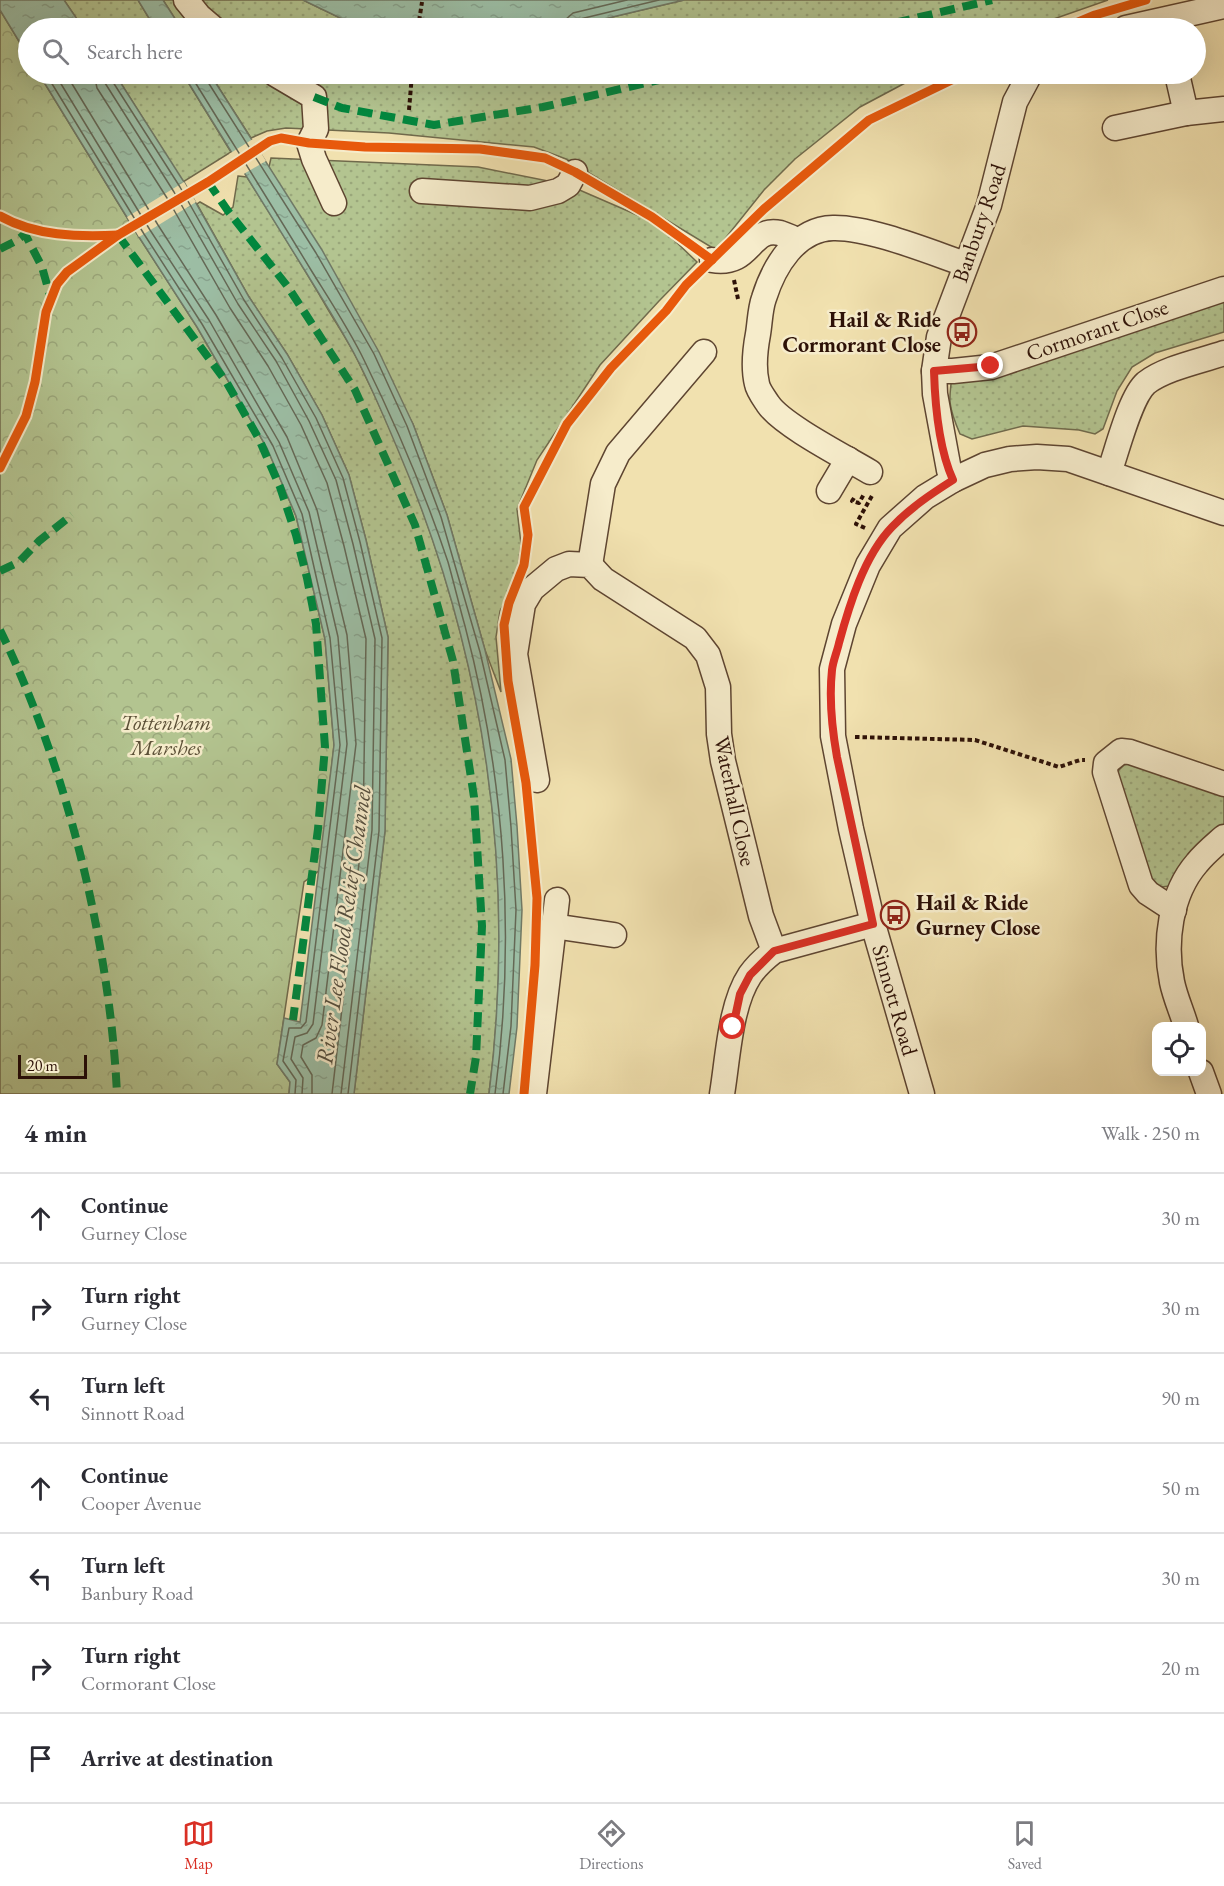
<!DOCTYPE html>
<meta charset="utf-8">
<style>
:root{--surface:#fff;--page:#f2f2f3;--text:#2b2b33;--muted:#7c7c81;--line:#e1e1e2;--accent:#d93025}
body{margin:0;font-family:"EB Garamond",serif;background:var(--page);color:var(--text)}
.controls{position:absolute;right:18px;bottom:18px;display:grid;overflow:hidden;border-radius:12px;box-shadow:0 6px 24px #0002}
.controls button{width:54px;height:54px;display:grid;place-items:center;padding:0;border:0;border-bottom:2px solid var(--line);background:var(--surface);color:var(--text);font:30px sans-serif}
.scale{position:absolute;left:18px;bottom:15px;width:69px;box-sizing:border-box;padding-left:6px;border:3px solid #2d1107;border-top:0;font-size:16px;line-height:21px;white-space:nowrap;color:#2d1107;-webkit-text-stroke:4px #f6eccb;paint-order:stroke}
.stop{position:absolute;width:18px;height:18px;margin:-14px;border:4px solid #d93025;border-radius:50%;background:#fff}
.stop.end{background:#d93025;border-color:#fff;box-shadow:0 2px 6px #0008}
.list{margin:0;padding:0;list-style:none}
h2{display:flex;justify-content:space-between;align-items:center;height:78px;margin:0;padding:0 24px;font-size:26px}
h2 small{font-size:20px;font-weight:400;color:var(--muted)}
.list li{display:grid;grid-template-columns:39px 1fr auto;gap:18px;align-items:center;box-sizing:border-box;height:90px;padding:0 24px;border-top:2px solid var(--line)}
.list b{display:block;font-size:22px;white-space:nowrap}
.list p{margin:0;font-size:20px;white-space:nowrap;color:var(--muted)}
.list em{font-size:20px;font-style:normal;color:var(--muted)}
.icon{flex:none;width:33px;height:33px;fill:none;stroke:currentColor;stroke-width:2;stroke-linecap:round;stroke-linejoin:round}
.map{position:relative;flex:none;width:1224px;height:1094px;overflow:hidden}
.search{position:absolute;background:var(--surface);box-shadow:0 6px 24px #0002;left:18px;right:18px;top:18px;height:66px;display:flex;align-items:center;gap:15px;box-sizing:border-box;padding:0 21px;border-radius:33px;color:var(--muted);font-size:22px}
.sheet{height:708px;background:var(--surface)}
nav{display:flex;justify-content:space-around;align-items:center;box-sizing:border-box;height:84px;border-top:2px solid var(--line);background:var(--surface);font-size:16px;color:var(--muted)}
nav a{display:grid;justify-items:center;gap:3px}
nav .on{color:var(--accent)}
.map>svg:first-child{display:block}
.grass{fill:url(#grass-dots);stroke:#706a4c;stroke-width:1.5}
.park{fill:url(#park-crowns);stroke:#706a4c;stroke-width:1.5}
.water{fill:url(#water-ripples);stroke:#707966;stroke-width:1.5}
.pier{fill:#f1e1af}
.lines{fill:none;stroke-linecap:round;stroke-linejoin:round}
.shore{stroke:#646856;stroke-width:1.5}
.minor-casing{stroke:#5e4531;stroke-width:27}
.path{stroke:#2d1107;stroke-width:4;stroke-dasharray:4.5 3;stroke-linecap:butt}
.minor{stroke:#f6eccb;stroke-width:24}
.quiet{stroke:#00873e;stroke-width:8;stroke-dasharray:15 8;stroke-linecap:butt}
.cycleway-casing{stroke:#f6eccb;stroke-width:13}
.cycleway{stroke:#e8590c;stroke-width:9}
.route{stroke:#d93025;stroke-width:8}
.labels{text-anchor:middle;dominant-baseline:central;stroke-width:5;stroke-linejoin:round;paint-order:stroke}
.street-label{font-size:22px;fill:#2d1107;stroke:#f6eccb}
.poi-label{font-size:22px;font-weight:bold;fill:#2d1107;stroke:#f6eccb;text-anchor:end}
.park-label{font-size:22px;font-style:italic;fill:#5c5037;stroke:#f6eccb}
.water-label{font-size:24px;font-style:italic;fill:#544e3e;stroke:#f6eccb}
</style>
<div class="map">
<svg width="1224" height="1094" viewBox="0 0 1224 1094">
<defs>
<pattern id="grass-dots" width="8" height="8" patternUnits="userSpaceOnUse" patternTransform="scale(1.5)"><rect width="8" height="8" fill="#b3c490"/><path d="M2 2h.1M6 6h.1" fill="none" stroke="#9aa77b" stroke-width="1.8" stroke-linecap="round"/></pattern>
<pattern id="park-crowns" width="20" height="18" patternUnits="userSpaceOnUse" patternTransform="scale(1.5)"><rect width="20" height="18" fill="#b3c490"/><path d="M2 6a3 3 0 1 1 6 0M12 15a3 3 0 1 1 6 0" fill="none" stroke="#9aa77b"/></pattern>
<pattern id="water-ripples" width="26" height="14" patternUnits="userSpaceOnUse" patternTransform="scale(1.5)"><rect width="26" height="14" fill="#9cbea5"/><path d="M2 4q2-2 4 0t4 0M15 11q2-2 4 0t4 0" fill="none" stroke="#87a28d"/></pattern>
</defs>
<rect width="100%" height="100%" fill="#f1e1af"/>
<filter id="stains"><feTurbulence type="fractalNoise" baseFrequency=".00333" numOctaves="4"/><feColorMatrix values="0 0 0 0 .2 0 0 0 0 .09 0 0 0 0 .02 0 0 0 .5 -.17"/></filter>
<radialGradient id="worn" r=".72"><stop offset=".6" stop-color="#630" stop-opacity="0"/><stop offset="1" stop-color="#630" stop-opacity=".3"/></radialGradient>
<g class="grass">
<path d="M64,0H138L155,28H83Z"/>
<path d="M163,0H303L361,28H181Z"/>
<path d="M684,0H1108L1028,28H566Z"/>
<path d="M115,74H183L231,152L183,182Z"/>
<path d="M210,74H922L860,107L795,159L764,190L716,250L566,159L534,147L389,133L286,128L267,131L251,138Z"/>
<path d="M271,158L478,167L568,185L644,218L673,239L697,262L659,301L600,365L537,460L517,509L521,544L516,582L500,611L496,637L501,692L485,650L447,515L413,424L269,167Z"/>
<path d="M238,176L247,177C274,220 301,263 326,306C337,325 349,342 358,361C473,592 522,837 489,1094H354L385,831L388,637L366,540L349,475L322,415L287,354L249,297L197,204L200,202L223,215L233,207Z"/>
<path d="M1224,289V332L1155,353L1132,367L1117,391L1103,429L1095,434L1079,430L1023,426L972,439L960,434C948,406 948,400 953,371Z"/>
<path d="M1125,764H1140L1224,792V827L1170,886L1152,888L1117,772Z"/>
</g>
<path class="park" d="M0,10L28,56V74H39L139,237L197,327L267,448L296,516L325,639L334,745L320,870L304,882L277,1064L290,1082L289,1094H0Z"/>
<g class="water">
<path d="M0,0H64L83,28H28V56L0,10Z"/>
<path d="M138,0H163L181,28H155Z"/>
<path d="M303,0H684L566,28H361Z"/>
<path d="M39,74H115L184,182L249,297L287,354L322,415L349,475L366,540L388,637L385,831L354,1094H289L290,1082L277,1064L284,1018L300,1022L334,745L325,639L296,516L267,448L197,327L139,237Z"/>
<path d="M183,74H210L322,250L379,352L413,424L447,515L485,650L511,759L517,826L522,910L517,1027L509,1094H489C517,873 485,654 398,450C385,419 372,388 357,359C342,330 324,302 307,274C266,207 224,141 183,74Z"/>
</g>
<g class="pier">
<path d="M253,139L266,161L242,175L229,154Z"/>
<path d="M184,182L196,202L139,237L127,217Z"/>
</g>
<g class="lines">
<g class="shore">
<path d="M564,28L565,20L573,13L627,0"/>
<path d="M571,28L572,23L576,20L659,0"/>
<path d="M46,74L144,234L202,324L273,446L302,514L330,638L340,745L306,1022L301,1028H289L283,1061L296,1080L295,1094"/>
<path d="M55,74L150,230L209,320L279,442L309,512L338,637L347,744L313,1024L307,1033L295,1037L291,1059L303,1078L302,1094"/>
<path d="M66,74L158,225L216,315L287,437L317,510L347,635L356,744L322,1025L316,1038L303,1045L301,1057L312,1075V1094"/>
<path d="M94,74L97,88L167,198L230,308L268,366L301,425L327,483L344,546L366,639L363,829L332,1094"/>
<path d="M103,74L105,83L174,192L238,304L276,361L309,421L336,480L353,544L375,639L372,830L341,1094"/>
<path d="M110,74L111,79L180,187L244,300L282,358L316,418L343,478L360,542L382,638L379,831L348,1094"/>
<path d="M190,74C230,139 271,204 311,270C329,299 349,329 364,360C396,425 425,493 448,562C454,583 459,605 465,626C505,778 516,938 495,1094"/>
<path d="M205,74L206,79L316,253L374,354L407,426L441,517L480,652L505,760L511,827L516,910L511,1026L503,1094"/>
</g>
<g class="minor-casing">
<g id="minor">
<path d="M186,0L199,16L213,28"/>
<path d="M1126,28L1224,6"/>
<path d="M275,74L314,97L316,129L309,143L314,159L334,203"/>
<path d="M1177,74L1186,113"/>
<path d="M1115,128L1186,113L1224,109"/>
<path d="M422,191L530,198L558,191L568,185L575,172"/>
<path d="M712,260C752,267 749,226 780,233C786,235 793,238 798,241"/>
<path d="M934,371H953L991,367L1224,289"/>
<path d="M870,472C845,457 782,425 768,404C764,398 758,390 757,384C753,368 755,350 758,334C760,322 760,309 764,298C774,266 796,229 833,228C869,227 930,252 965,264"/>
<path d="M1109,473C1117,451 1130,397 1146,383C1165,368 1201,361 1224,353"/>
<path d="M953,480L949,470L935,394L934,371L939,337L989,205L1015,102L1030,74"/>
<path d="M829,491L848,459"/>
<path d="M590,565L603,484L618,453L704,352"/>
<path d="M537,780L515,654L523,604L532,589L556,569L569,564L590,565L603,579L695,638L708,655L718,687L719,734L723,761L761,916L774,951"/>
<path d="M1174,910L1148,893L1141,885L1105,772L1106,763L1121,751L1130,752L1224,784"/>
<path d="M553,926L614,935"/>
<path d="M1186,1026C1182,1012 1175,997 1172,982C1164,943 1170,894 1197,863C1205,853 1215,845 1224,837"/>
<path d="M1201,1072L1209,1094"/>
<path d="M534,1094L557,900"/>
<path d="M722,1094C728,1058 730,1005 750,975C757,965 765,958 774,951L873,924"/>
<path d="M922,1094L873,924L851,829L833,736L832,669L844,624L868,565L890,528L925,497L953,480L985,465L1010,459L1037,457L1068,459L1224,513"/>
</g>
</g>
<g class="path">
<path d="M418,28L422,2"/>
<path d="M409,110L412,74"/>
<path d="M734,280L738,299"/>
<path d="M854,498L852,501L859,503L864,494"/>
<path d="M865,528L856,524L873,494"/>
<path d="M855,737L975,740L1059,767L1080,760H1085"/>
<path d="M528,799L536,890"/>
</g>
<use href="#minor" class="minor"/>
<g class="quiet">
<path d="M873,28L992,0"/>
<path d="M314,97L342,108L434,125L543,107L685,74"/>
<path d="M208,182L228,211L288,287L355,390L415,525L453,661L474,797L482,926L476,1057L470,1094"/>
<path d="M25,228V234L42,267L51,299"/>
<path d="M118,235L227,383L259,439L280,487L296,535L307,578L316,624L325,747L318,829L293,1020"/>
<path d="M0,249L16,241L25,234"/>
<path d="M0,571L19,562L39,541L72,515"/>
<path d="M0,630C66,764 110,944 117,1094"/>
</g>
<g class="cycleway-casing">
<g id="cycleway">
<path d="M1064,28L1095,15L1146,0"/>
<path d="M0,216C35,236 78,237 118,235"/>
<path d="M0,468L26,416L35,382L46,312L57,284L67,272L118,235L208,182L270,141L281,138L309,143L365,147L480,149L545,158L575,172L652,217L712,260"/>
<path d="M524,1094L535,965L537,898L526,783L508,681L504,625L509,603L524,565L528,535L524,507L567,424L611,368L666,311L686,285L764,209L869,120L964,74"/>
</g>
</g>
<use href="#cycleway" class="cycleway"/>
</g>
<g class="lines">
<path class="route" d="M733,1027L740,994L750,975L774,951L873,924L837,757C832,729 829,698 832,670C833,661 837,652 839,643C849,606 864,556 892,527C910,508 931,494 953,480C939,449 935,405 934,371L991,366"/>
</g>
<defs>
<g id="bus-ring" transform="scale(1.5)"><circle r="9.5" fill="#f6eccb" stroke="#8f2418" stroke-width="1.5"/><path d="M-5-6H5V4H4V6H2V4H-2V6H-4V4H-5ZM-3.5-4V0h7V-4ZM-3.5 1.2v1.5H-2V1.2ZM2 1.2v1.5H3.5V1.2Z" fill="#8f2418"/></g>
</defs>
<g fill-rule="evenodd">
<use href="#bus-ring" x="962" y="332"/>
<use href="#bus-ring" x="895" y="915"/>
</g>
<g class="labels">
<g class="street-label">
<text transform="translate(979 223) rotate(-71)">Banbury Road</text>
<text transform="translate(1097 330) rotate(-19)">Cormorant Close</text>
<text transform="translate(735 801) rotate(78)">Waterhall Close</text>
<text transform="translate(895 1000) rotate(74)">Sinnott Road</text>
</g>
<g class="poi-label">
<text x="941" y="319">Hail &amp; Ride<tspan x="941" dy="25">Cormorant Close</tspan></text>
<text x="916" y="902" text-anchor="start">Hail &amp; Ride<tspan x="916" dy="25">Gurney Close</tspan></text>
</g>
<g class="park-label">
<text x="166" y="722">Tottenham<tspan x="166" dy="25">Marshes</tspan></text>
</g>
<g class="water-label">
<text transform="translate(343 925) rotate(-82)">River Lee Flood Relief Channel</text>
</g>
</g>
<rect width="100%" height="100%" filter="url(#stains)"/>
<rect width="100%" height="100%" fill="url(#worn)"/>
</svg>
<div class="controls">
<button><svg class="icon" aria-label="locate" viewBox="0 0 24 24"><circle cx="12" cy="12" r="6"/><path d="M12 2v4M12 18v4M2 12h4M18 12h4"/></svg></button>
</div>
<div class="scale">20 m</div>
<div class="stop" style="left:733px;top:1027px"></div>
<div class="stop end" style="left:991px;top:366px"></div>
<div class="search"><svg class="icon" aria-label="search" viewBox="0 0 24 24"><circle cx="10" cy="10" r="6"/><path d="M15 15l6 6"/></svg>Search here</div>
</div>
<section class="sheet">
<h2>4 min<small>Walk · 250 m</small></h2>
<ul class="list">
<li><svg class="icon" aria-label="ahead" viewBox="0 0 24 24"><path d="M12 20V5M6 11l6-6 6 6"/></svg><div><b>Continue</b><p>Gurney Close</p></div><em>30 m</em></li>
<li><svg class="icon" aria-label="right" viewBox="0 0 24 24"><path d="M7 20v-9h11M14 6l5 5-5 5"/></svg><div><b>Turn right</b><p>Gurney Close</p></div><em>30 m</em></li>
<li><svg class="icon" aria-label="left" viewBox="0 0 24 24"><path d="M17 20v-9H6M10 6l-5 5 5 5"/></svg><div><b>Turn left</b><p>Sinnott Road</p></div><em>90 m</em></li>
<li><svg class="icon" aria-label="ahead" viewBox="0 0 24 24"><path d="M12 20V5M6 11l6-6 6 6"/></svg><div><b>Continue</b><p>Cooper Avenue</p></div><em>50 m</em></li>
<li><svg class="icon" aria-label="left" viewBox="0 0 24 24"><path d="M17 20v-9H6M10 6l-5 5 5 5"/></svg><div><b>Turn left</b><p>Banbury Road</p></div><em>30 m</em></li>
<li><svg class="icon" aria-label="right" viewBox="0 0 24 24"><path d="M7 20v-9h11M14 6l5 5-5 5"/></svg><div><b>Turn right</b><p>Cormorant Close</p></div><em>20 m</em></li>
<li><svg class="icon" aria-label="arrive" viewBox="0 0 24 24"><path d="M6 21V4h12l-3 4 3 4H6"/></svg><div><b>Arrive at destination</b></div></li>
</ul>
</section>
<nav>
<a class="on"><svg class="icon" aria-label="map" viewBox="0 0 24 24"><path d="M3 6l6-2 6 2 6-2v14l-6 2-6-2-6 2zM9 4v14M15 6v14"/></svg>Map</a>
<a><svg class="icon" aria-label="directions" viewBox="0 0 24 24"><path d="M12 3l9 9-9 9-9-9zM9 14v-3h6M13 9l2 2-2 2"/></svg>Directions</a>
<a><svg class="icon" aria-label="saved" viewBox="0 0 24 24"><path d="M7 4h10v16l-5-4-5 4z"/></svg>Saved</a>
</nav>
